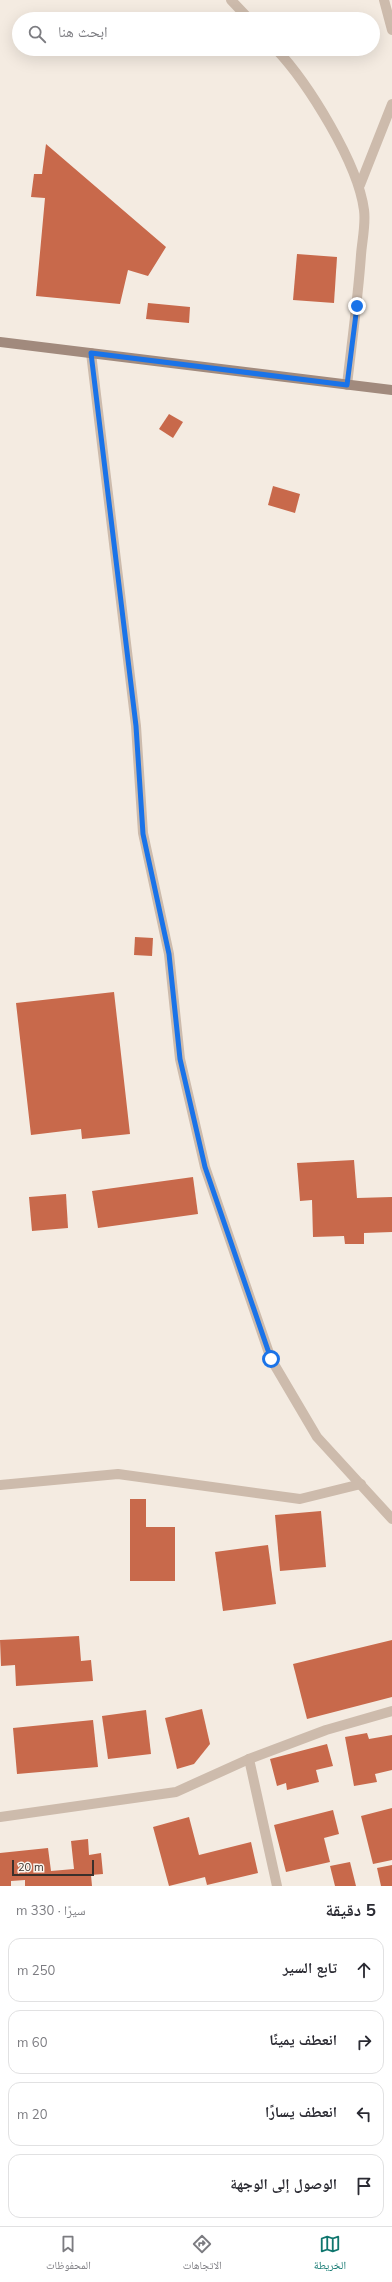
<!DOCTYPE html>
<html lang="ar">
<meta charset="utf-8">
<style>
:root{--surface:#fff;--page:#f7f7f7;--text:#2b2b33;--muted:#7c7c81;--line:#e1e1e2;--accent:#0f766e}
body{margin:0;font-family:Mulish,"Noto Naskh Arabic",sans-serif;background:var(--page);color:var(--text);direction:rtl}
.scale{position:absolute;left:12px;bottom:10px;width:82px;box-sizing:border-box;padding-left:4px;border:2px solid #3b302b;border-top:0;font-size:11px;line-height:14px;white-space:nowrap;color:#3b302b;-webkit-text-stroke:3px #fbf5ee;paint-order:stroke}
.stop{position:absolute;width:12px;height:12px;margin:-9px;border:3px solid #1a73e8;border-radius:50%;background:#fff}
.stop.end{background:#1a73e8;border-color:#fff;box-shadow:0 1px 4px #0008}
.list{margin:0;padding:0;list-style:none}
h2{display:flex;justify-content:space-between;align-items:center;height:52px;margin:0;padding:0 16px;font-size:17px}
h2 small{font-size:13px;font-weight:400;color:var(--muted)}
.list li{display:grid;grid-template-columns:26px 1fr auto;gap:12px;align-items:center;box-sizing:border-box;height:64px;margin:0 8px 8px;padding:0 8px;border:1px solid var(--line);border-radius:12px}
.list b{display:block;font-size:15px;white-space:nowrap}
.list em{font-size:13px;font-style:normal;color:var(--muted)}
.icon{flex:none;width:22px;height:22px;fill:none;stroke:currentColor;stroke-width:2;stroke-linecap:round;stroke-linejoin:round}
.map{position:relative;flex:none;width:392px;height:1886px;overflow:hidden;direction:ltr}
.search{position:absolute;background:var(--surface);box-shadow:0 4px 16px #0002;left:12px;right:12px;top:12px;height:44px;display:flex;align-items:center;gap:10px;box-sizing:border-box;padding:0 14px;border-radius:22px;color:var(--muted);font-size:15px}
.sheet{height:340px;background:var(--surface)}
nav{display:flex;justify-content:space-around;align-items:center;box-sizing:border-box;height:56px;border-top:1px solid var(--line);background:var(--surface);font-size:11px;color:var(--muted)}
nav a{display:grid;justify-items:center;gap:2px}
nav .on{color:var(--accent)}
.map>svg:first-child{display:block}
.building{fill:#c8694b}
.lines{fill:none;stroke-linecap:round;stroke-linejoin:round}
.service{stroke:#cdbbac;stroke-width:10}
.minor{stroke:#cdbbac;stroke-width:10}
.secondary{stroke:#a18a7d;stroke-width:10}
.route{stroke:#1a73e8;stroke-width:5}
</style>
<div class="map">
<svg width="392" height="1886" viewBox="0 0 392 1886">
<rect width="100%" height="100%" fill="#f4ebe1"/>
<g class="building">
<path d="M46,144L166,247L148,276L128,270L120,304L36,296L45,198L31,197L34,174H42Z"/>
<path d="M297,254L337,257L334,303L293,300Z"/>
<path d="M148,303L190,307L189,323L146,319Z"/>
<path d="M169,414L183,422L173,438L159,429Z"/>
<path d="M273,486L300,494L295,513L268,505Z"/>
<path d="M135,937L153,938L152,956L134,955Z"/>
<path d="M114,992L130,1134L82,1139L81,1129L31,1135L16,1003Z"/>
<path d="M354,1160L357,1198L392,1197V1232L364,1233V1244H345L344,1236L313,1237L312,1200L300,1201L297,1163Z"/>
<path d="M193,1177L198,1214L98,1228L92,1191Z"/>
<path d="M66,1194L68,1228L32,1231L29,1197Z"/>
<path d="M130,1499H146V1527H175V1581H130Z"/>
<path d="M321,1511L326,1567L280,1571L275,1515Z"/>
<path d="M268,1545L276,1604L223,1611L215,1552Z"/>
<path d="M79,1636L81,1661L91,1660L93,1681L16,1686L15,1665L1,1666L0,1640Z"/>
<path d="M392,1640V1697L307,1719L293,1664Z"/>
<path d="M202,1709L210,1744L194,1764L177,1769L165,1718Z"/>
<path d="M146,1710L151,1754L108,1759L102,1716Z"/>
<path d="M93,1720L98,1767L17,1774L13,1728Z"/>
<path d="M367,1733L369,1739L392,1735V1770L375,1774L377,1782L354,1786L345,1737Z"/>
<path d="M327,1744L333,1766L316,1770L319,1782L287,1790L286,1783L277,1786L270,1759Z"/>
<path d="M392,1808V1860L373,1864L361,1816Z"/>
<path d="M333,1810L339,1834L324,1838L330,1862L286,1872L274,1825Z"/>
<path d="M189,1817L199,1855L251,1842L258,1873L207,1885L205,1877L169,1886L153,1827Z"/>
<path d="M88,1839L89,1855L101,1853L103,1874L91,1875L92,1886H25V1880L11,1881V1886H0V1853L48,1848L51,1871L74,1869L71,1841Z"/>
<path d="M350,1862L356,1886H335L330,1866Z"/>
<path d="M392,1865V1886H381L377,1868Z"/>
</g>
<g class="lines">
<path class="service" d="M249,1759L277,1886"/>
<g class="minor">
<path d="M231,0L249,19"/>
<path d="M384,0L392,30"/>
<path d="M276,49C308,83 358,163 364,210C366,224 362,241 361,255C358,298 352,341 347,385"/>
<path d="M360,185L392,104"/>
<path d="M91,353L136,726L143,833L169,954L180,1059L205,1167L271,1359L317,1437L392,1519"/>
<path d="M0,1485L118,1474L300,1499L361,1484"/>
<path d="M0,1817L176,1792L249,1759L326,1730L392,1711"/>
</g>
<path class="secondary" d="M0,342L392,390"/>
</g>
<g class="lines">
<path class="route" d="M271,1359L205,1167L180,1059L169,954L143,834L136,726L91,353L347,385L357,306"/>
</g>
</svg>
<div class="scale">20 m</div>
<div class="stop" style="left:271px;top:1359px"></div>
<div class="stop end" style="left:357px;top:306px"></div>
<div class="search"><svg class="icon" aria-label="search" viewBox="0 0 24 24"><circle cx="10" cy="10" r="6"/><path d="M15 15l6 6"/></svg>ابحث هنا</div>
</div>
<section class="sheet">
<h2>5 دقيقة<small>سيرًا · 330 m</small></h2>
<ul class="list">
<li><svg class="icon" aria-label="ahead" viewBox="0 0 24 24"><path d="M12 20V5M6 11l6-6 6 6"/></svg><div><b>تابع السير</b></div><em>250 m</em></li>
<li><svg class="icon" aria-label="right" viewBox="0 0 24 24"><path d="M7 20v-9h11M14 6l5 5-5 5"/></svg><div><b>انعطف يمينًا</b></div><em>60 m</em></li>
<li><svg class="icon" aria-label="left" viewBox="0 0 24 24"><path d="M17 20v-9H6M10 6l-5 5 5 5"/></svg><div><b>انعطف يسارًا</b></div><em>20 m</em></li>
<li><svg class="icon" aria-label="arrive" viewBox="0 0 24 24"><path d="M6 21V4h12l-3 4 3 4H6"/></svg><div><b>الوصول إلى الوجهة</b></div></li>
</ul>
</section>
<nav>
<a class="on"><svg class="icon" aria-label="map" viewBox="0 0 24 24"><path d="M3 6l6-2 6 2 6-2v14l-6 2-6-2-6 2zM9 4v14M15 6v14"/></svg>الخريطة</a>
<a><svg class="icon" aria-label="directions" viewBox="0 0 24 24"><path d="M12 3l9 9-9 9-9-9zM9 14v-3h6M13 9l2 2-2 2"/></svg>الاتجاهات</a>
<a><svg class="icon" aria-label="saved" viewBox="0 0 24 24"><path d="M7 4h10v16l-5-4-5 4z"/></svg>المحفوظات</a>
</nav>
